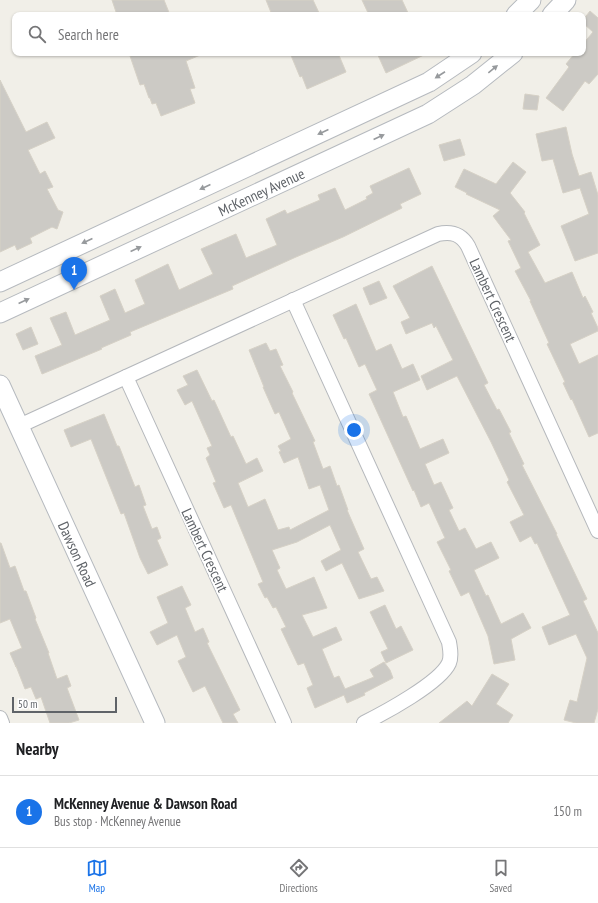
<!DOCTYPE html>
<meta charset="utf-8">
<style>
:root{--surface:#fff;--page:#f6f6f6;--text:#202124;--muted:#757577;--line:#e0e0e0;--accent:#1a73e8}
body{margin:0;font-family:"PT Sans Narrow",sans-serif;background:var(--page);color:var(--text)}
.scale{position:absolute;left:12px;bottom:10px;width:105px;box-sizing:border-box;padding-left:4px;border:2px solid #5f6368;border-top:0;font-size:11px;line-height:14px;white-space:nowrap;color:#5f6368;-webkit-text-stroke:3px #fff;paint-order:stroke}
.you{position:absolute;left:354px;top:430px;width:14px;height:14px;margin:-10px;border:3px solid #fff;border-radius:50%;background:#1a73e8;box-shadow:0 0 0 6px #1a73e833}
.badge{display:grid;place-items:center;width:26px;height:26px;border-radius:50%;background:var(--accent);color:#fff;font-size:13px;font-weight:700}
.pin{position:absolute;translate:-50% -33px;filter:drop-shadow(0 1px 2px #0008)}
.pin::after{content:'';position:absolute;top:21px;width:14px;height:12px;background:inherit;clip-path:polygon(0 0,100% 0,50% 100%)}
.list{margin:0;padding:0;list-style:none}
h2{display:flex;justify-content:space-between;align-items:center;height:52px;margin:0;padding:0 16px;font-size:17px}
h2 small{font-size:13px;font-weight:400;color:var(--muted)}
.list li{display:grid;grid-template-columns:26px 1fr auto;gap:12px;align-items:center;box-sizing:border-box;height:72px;padding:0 16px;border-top:1px solid var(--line)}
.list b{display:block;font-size:15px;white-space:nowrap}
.list p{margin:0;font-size:13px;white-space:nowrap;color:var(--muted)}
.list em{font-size:13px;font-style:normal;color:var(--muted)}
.icon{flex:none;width:22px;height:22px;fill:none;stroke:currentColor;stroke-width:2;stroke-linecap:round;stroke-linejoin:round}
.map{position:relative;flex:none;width:598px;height:723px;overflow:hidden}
.search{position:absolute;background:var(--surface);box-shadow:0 1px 3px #0004;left:12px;right:12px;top:12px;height:44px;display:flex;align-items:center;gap:10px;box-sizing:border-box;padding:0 14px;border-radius:8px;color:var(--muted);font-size:15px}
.sheet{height:124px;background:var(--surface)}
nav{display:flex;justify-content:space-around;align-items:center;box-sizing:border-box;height:56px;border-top:1px solid var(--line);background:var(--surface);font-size:11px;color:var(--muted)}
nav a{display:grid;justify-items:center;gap:2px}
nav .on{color:var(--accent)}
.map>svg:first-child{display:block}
.building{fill:#cccac5;stroke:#d6d1c6}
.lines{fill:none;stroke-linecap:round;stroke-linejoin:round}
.minor-casing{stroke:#b5b8bc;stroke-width:16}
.secondary-casing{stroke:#b6babf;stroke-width:21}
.minor{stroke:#fff;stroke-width:14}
.secondary{stroke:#fff;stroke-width:19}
.oneway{fill:#979a9d}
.labels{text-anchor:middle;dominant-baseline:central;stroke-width:3.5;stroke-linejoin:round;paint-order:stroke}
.street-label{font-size:15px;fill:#5f6368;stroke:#fff}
</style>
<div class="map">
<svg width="598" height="723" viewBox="0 0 598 723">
<rect width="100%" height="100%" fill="#f1efe8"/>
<g class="building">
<path d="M112,0H164L170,15H117Z"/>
<path d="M266,0H313L320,15H272Z"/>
<path d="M362,0H402L409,15H369Z"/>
<path d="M590,11L598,18V74L589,84L585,81L563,111L546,98L569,67L566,64L575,53H583V44L593,32L583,23V20Z"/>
<path d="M129,53H205L186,61L195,88L190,89L195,103L161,116L156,103L152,104L150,98H149L144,84L140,85Z"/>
<path d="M290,53H338L346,72L307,89L302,76L300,77Z"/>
<path d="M377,53H428L386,73Z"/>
<path d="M0,80L26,132L47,122L55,138L28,150L40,174L45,171L53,187L47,189L58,210L63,212L57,229L52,227L30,238L32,243L17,250L15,245L0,252Z"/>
<path d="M525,94L539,96L537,110L523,109Z"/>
<path d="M566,127L572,154L579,176L591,172L598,195V253L575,261L561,226L589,214L580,188L563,193L553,159L542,161L536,134Z"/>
<path d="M460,139L465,155L444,161L439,145Z"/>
<path d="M513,162L526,172L510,193L525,212L524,213L540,245L528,252L545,283L572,272L583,298L585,296L593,312L591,313L598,328V331L570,344L579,364L598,355V433L589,437L572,399L571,400L563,383L565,382L547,344L549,343L530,301H531L515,271L521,268L508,241L511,240L493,216L500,210L466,194L467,193L455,187L464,169L496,184Z"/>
<path d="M409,168L421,194L400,204L402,208L343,237L296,257L232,286L233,289L130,332L131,335L101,348L102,349L42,374L35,356L62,345L50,318L66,312L75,335L110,320L100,296L115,289L125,313L145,304L135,280L168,264L179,290L213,274L201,249L236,234L246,258L277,245L266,219L285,210L287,214L320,200L318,195L335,188L345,210L367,199L366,197L373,193L370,186Z"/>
<path d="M432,266L488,383L484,385L497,410L499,409L511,432L509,433L524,464L522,465L557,534H556L587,599L583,601L598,633V709L594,723H576L564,720L570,700L577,702L587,658L576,634L549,645L542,627L570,615L537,543L535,544L531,536L520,542L510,522L524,515L507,482L509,480L491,442L457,376L427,390L421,376L453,360L436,326L434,328L432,323L406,334L401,322L410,318L393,286Z"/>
<path d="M379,281L387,298L370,305L363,288Z"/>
<path d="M356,304L376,351L391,344L402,369L413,364L420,380L393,392L403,417L406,416L420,449L443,439L449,453L425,464L434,485L441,482L453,508L449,510L459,531L465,528L476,549L491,542L499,558L474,570L486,596L488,595L501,624L523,613L531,628L511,639L515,660L494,664L488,636L469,592L461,596L449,571L451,570L437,542L445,538L429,503L421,507L414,490L413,491L369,394L377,390L365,364L359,367L346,338L344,339L333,315Z"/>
<path d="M31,327L38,344L23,350L16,334Z"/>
<path d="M266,343L270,351L276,349L283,365L280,366L293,392L292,393L315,441L313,442L323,469L330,466L337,486L339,485L348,510H347L364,549L358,552L371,579L377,577L384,591L359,599L342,563L326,571L321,561L341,550L330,525L297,542L272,550L280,568L277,570L286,589L314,577L327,608L302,615L313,637L336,627L342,640L322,649L334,678L339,676L345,689L374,677L370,670L384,662L390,670L393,678L364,693L365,695L347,703L344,695L315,708L307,688L313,685L304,663L298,665L281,629L286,627L276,607L273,608L267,597L265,598L258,584L263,582L231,505L224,508L213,483L216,482L206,458L210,455L207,448L212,446L192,401L185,405L177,390L188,385L183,376L197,370L212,401L214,400L231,437L233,436L246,464L257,458L263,471L238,483L248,507L265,499L278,530L289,527L290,530L329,510L320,485L309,489L298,457L284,463L279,452L281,451L278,446L291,439L279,412L275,414L263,387H264L249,350Z"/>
<path d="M104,414L117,446H119L135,487L139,485L146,505L143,506L152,529L157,527L161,538L157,540L168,565L148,574L140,558L124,513L121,514L91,439L71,447L64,430Z"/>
<path d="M0,543H1L10,568L15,566L24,591H26L36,618L35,619L49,653H48L57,679L67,675L71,686L67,688L79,720L69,723H50L41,697L36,699L31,687L25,689L16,666V667L10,653L22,648L10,619L0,623Z"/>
<path d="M182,586L191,605L185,608L195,632L203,628L209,642L207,643L240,710L233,714L238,723H223L205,686L193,692L178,661L186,657L177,635L157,645L150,632L168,623L157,597Z"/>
<path d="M385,605L396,629L401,626L413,650L386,663L381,652L388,649L370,612Z"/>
<path d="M492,674L509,684L496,704L513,715L508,723H439L467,701L472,706Z"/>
</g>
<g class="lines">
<g class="minor-casing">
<g id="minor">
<path d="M293,300L449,642C450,649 452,656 449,663C440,683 384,713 364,723"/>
<path d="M126,377L284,723"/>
<path d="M19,426L438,234C452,231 461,234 468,246L598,531"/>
<path d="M0,718L2,723"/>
</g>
</g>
<g class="secondary-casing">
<g id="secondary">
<path d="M516,15L531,0"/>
<path d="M552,15L566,0"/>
<path d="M0,282L429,82L472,53"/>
<path id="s1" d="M0,313L428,114L473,85L513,53"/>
<path id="s2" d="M0,385L155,723"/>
</g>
</g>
<use href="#minor" class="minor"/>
<use href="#secondary" class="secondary"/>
</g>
<defs><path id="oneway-solid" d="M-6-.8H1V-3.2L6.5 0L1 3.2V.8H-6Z"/></defs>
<g class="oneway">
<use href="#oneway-solid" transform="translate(493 69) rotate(-39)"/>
<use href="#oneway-solid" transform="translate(440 75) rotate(147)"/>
<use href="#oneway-solid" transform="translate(323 132) rotate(155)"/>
<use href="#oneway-solid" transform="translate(379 137) rotate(-25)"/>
<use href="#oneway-solid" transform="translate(205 187) rotate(155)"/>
<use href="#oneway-solid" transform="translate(87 241) rotate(155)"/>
<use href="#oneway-solid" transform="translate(136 249) rotate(-25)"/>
<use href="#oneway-solid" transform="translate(24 301) rotate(-25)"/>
</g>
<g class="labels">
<g class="street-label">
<text stroke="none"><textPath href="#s1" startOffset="288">McKenney Avenue</textPath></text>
<text transform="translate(493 300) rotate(65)">Lambert Crescent</text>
<text transform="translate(205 550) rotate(65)">Lambert Crescent</text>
<text stroke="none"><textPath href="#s2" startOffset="186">Dawson Road</textPath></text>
</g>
</g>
</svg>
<div class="scale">50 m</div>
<div class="you"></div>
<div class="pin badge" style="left:74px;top:290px">1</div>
<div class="search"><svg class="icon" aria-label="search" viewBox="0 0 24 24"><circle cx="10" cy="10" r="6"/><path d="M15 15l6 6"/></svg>Search here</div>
</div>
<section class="sheet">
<h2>Nearby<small></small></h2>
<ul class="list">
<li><span class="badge">1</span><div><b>McKenney Avenue &amp; Dawson Road</b><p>Bus stop · McKenney Avenue</p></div><em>150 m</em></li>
</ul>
</section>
<nav>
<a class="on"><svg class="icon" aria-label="map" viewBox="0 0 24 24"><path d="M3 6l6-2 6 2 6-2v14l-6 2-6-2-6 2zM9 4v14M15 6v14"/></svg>Map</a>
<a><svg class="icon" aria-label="directions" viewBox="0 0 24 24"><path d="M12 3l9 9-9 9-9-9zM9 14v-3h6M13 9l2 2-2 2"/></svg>Directions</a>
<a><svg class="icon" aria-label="saved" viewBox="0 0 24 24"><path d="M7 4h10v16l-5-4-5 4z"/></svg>Saved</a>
</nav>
